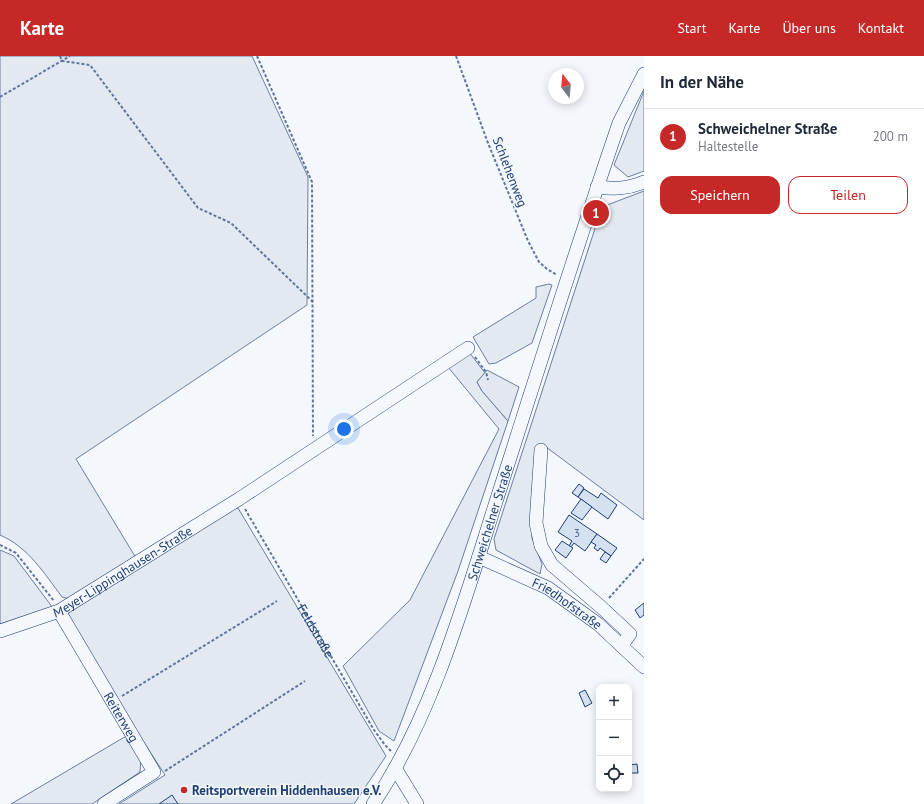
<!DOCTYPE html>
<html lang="de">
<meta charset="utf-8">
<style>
:root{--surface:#fff;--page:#f6f6f7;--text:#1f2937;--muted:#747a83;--line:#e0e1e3;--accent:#c62828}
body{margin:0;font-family:"PT Sans",sans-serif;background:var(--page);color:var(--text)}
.controls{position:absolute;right:12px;bottom:12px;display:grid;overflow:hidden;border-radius:8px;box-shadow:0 2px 10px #0003}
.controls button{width:36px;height:36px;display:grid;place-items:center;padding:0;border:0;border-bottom:1px solid var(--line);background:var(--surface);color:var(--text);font:20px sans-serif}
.compass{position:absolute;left:548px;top:12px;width:36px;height:36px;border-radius:50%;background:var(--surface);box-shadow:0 2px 10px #0003;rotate:344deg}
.you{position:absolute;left:344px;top:373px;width:14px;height:14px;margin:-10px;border:3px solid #fff;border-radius:50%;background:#1a73e8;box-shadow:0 0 0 6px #1a73e833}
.badge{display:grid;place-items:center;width:26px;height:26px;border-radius:50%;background:var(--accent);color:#fff;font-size:13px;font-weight:700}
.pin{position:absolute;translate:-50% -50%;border:2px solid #fff;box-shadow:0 1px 4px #0006}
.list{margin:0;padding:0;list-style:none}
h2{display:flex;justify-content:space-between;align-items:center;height:52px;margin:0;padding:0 16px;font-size:17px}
h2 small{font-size:13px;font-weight:400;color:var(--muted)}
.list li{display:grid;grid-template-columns:26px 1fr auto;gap:12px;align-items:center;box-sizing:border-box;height:56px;padding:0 16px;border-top:1px solid var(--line)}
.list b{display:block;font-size:15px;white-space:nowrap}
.list p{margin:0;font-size:13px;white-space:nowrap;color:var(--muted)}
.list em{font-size:13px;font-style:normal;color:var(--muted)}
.actions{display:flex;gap:8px;padding:12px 16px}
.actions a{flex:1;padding:9px 0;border:1px solid var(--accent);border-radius:12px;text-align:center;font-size:14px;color:var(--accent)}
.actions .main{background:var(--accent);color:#fff}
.icon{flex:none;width:22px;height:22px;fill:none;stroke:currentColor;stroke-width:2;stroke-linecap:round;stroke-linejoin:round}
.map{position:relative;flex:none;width:644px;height:748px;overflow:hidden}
header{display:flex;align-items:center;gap:24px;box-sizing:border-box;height:56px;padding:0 20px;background:var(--accent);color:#fff}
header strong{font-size:19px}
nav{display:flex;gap:22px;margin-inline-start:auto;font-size:14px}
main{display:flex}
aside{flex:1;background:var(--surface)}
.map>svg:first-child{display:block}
.green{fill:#e3e9f0;stroke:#687fa3}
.parking{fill:#e3e8f0;stroke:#687fa3}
.building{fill:#d5e0f0;stroke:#1d3f73}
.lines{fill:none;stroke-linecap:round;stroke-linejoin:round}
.minor-casing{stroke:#1d3f73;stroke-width:14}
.path{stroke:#5e769c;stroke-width:2;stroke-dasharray:3 2;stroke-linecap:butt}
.minor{stroke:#f4f7fb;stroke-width:13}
.poi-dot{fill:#c62828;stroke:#f4f7fb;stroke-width:1.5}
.labels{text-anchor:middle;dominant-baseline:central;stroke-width:3;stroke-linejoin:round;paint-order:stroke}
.number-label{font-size:11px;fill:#4b6792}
.street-label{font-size:13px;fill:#1d3f73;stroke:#f4f7fb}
.poi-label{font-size:13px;font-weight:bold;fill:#1d3f73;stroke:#f4f7fb;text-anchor:start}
</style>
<header>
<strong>Karte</strong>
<nav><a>Start</a><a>Karte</a><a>Über uns</a><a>Kontakt</a></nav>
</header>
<main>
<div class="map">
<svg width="644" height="748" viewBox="0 0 644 748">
<rect width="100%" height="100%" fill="#f4f7fb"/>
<g class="green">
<path d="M0,0H252L308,121L307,249L76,403L136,502L70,543L62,541C44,517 28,491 0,479Z"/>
<path d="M644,35V115L628,121L614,109Z"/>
<path d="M644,135V464L542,388L537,393L532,434V482L542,508L540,518L496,494L494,483L602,151Z"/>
<path d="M549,228L552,229L532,287L496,307L489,308L473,281L536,242V231Z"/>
<path d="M469,296L485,317L477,326L482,335L508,365L458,515L394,685L379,675L343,610L410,544L499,373L448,311Z"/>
<path d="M238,452L386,700L354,748H119L165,719L118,646L68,558L71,553L233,453Z"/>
<path d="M0,494L14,500L53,552L0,570Z"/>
<path d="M128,679L141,703L140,716L92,748H11Z"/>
</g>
<path class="parking" d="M487,314L519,331L508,365L482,335L477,326Z"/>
<g class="building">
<path d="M579,428L584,432L578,441L572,437Z"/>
<path d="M584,433L598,442L601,437L617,449L608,463L578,441Z"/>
<path d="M581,443L592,451L582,464L571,457Z"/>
<path d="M569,459L597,478L585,495L574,487L571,491L569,490L572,485L558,476Z"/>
<path d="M597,478L617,492L611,500L600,492L598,495L594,492L596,489L591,486Z"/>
<path d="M562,485L573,492L566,502L555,494Z"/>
<path d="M605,496L611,500L606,507L600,503Z"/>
<path d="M644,547V559L640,562L635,554Z"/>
<path d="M585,634L592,647L585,651L579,637Z"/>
<path d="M637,708L638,717H629V709Z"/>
<path d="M172,739L178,748H159Z"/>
</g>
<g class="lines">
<g class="minor-casing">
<g id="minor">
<path d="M597,131C614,133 628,133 644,126"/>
<path d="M541,394L536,467L541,490L552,509L601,551L630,578L622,589"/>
<path id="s2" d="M479,501L548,532L598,568L644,611"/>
<path id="s3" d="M59,555L154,716L104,748"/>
<path id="s4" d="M0,575L59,555L239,443L468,292"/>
<path d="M395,712L417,748"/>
<path id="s5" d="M373,748C431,663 463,550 494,452C535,324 575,195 619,67L644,18"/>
</g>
</g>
<g class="path">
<path d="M60,0L62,5L90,9L198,152L231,167L314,247"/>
<path d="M257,0L312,126L313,380"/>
<path d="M456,0L488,87L528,185L539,206L547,213L557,219"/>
<path d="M0,41L70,0"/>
<path d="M475,301L486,316L488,324"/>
<path id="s1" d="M245,453L374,674L385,689L391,695"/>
<path d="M0,489L16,497L54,545"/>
<path d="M609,542L644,503"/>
<path d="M122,640L277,545"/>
<path d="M165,715L305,625"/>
</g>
<use href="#minor" class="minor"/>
</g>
<circle class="poi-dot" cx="184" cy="734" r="4"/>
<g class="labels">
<g class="number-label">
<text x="577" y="477">3</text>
</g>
<g class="street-label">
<text transform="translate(510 116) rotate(69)">Schlehenweg</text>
<text stroke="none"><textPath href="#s5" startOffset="306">Schweichelner Straße</textPath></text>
<text stroke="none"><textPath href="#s4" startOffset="137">Meyer-Lippinghausen-Straße</textPath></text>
<text stroke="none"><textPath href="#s2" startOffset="100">Friedhofstraße</textPath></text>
<text stroke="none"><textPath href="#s1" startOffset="141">Feldstraße</textPath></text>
<text stroke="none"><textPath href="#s3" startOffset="123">Reiterweg</textPath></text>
</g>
<g class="poi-label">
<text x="192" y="734">Reitsportverein Hiddenhausen e.V.</text>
</g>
</g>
</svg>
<div class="controls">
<button>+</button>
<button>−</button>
<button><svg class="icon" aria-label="locate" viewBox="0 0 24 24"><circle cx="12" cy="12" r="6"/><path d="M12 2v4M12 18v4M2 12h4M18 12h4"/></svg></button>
</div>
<svg class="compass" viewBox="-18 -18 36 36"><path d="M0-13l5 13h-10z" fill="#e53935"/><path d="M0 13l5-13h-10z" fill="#747a83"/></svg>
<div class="you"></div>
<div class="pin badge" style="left:596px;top:157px">1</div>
</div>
<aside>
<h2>In der Nähe<small></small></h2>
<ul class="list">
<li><span class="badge">1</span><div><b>Schweichelner Straße</b><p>Haltestelle</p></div><em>200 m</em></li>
</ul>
<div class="actions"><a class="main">Speichern</a><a>Teilen</a></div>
</aside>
</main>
